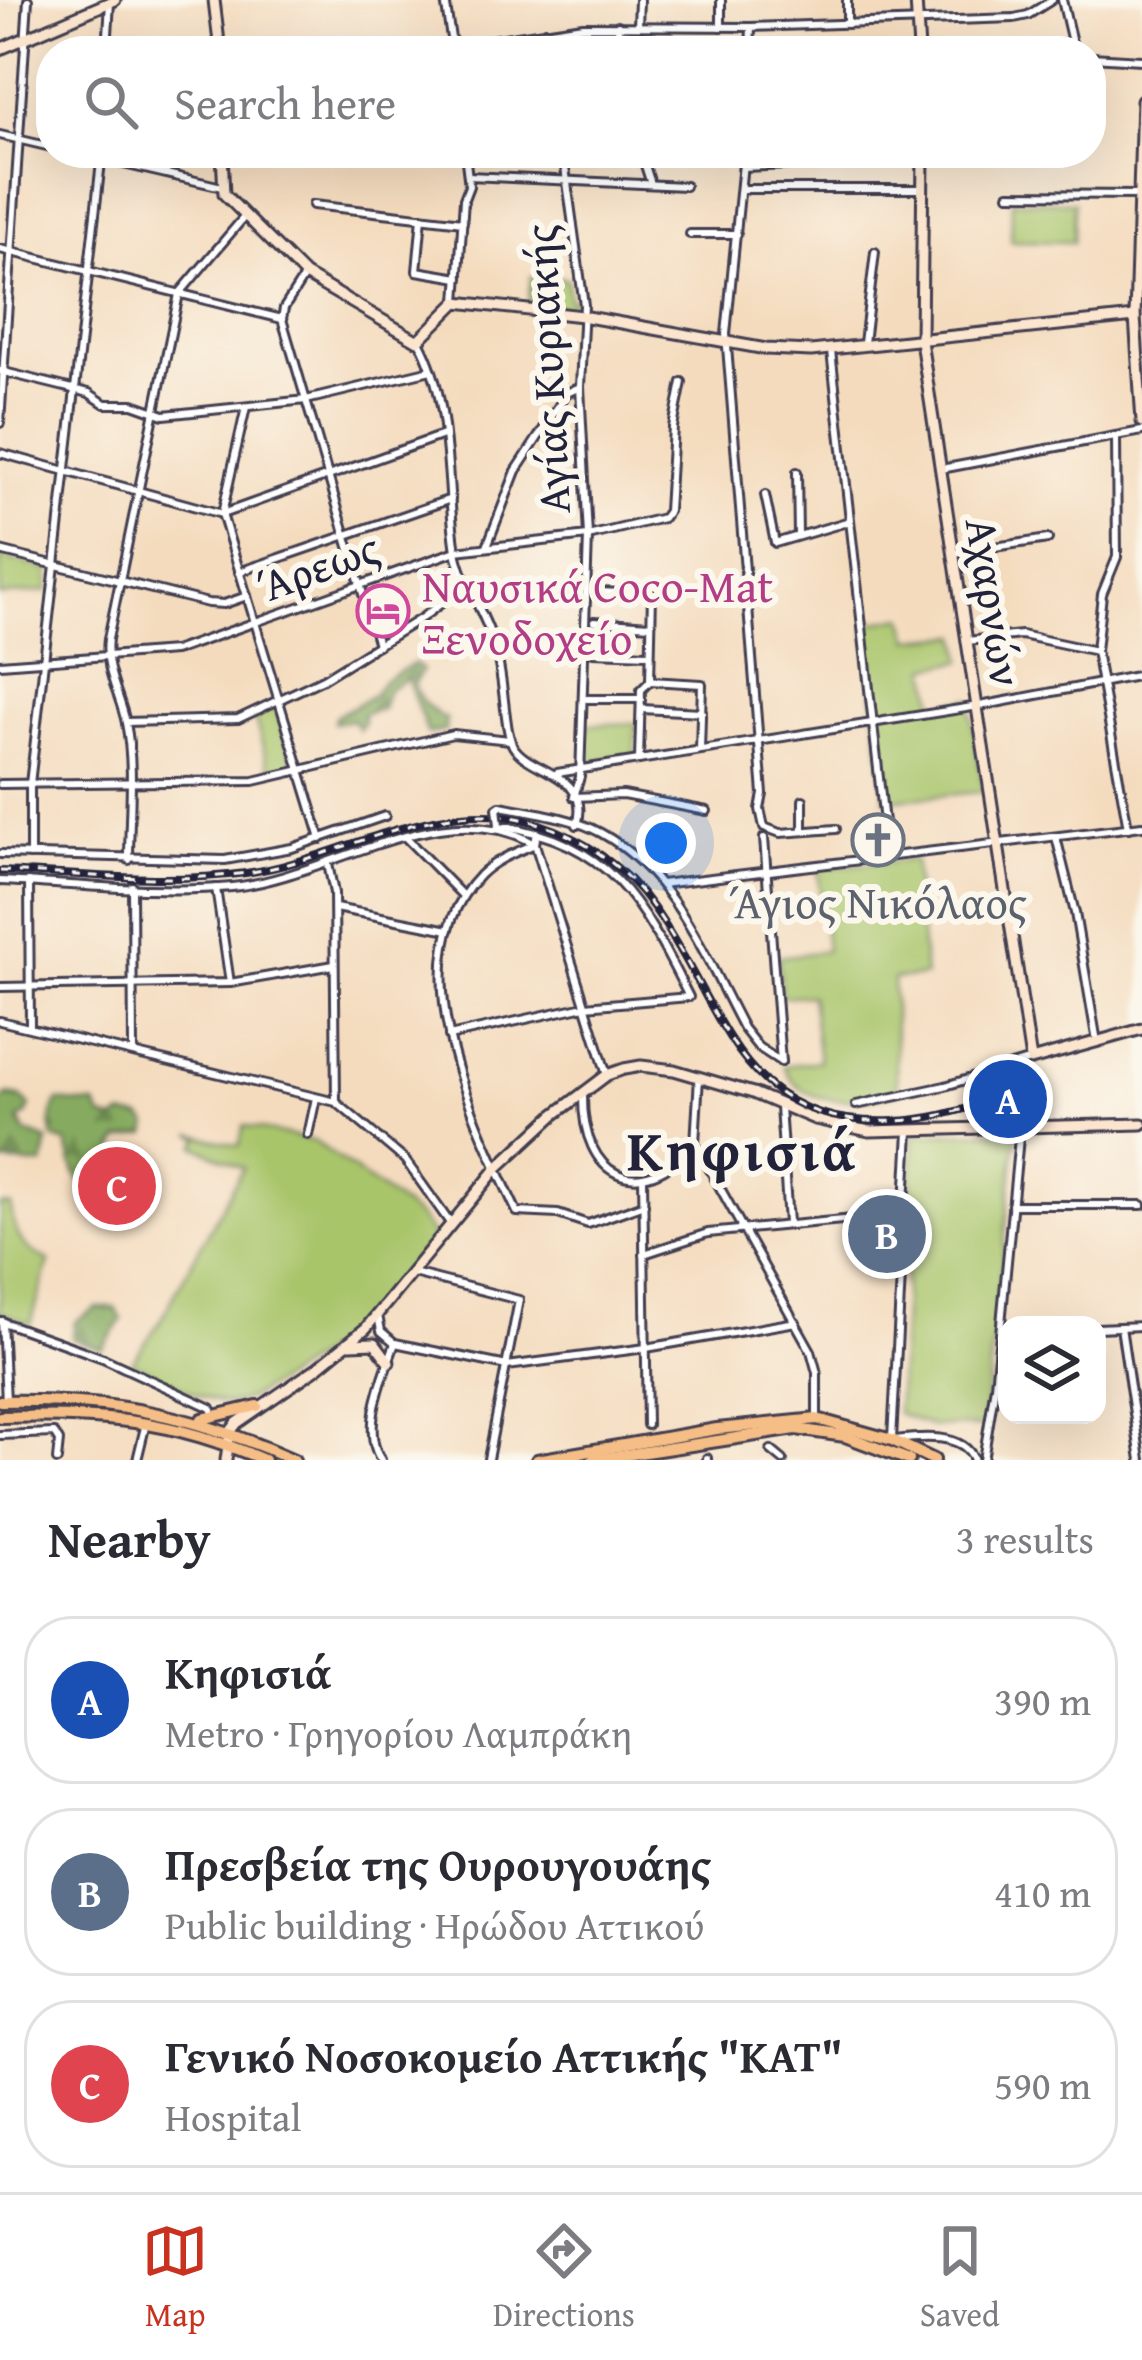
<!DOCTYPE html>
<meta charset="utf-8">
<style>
:root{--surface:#fff;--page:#f2f2f3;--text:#2b2b33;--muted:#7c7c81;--line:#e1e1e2;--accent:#c8321e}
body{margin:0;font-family:"Gentium Book Plus",serif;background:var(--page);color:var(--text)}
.controls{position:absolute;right:36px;bottom:36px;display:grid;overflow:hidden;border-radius:24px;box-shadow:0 12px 48px #0002}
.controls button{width:108px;height:108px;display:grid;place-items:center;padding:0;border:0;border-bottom:3px solid var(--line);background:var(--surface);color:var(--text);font:60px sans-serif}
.you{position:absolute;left:666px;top:843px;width:42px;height:42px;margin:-30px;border:9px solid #fff;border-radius:50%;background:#1a73e8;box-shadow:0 0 0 18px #1a73e833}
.badge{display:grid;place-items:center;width:78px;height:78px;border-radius:50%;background:var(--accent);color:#fff;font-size:39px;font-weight:700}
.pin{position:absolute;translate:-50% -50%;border:6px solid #fff;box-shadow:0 3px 12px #0006}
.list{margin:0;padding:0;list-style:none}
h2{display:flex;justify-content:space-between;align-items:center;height:156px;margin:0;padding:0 48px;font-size:51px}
h2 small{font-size:39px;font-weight:400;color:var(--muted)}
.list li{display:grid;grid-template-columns:78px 1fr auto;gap:36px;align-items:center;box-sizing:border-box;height:168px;margin:0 24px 24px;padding:0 24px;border:3px solid var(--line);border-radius:48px}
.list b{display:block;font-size:45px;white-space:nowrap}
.list p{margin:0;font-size:39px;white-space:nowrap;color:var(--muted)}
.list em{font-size:39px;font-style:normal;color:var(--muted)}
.icon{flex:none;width:66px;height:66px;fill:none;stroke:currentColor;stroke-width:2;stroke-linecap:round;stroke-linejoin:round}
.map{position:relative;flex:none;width:1142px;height:1460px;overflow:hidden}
.search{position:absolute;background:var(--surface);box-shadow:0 12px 48px #0002;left:36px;right:36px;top:36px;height:132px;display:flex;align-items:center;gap:30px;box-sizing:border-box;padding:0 42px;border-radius:48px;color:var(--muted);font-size:45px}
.sheet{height:732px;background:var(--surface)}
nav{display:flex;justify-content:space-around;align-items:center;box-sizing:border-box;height:168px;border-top:3px solid var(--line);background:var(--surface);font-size:33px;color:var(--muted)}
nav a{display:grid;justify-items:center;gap:6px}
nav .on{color:var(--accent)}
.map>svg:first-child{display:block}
.green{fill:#a9c56b;stroke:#667453;stroke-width:3}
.forest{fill:url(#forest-firs);stroke:#54664d;stroke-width:3}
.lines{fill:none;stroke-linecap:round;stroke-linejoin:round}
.street-casing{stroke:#423e4f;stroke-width:12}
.secondary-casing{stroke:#423e4f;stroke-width:15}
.primary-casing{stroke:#423e4f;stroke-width:16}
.street{stroke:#fff;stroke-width:6}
.secondary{stroke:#fbe5cf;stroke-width:9}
.primary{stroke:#f6be87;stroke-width:10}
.rail-casing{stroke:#22223b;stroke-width:8}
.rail{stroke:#fbf7ec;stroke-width:3;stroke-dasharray:9;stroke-linecap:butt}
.street-bridge-casing{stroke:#423e4f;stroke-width:12;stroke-linecap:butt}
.street-bridge{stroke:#fff;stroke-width:6}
.labels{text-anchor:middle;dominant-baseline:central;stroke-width:12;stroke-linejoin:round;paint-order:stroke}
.street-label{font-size:45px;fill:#22223b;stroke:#fbf7ec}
.hotel-label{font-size:45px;fill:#b23c85;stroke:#fbf7ec;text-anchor:start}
.worship-label{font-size:45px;fill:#5b616d;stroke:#fbf7ec}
.district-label{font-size:57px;font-weight:bold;letter-spacing:3px;fill:#22223b;stroke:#fbf7ec}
</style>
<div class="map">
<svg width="1142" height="1460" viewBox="0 0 1142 1460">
<defs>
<pattern id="forest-firs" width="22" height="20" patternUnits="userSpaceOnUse" patternTransform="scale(3)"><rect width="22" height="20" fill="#86aa5f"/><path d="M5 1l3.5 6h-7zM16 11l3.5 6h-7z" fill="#6d8a50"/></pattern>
</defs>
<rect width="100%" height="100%" fill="#fbf7ec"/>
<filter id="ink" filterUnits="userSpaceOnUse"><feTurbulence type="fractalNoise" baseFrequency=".00833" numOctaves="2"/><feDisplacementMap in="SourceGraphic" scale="24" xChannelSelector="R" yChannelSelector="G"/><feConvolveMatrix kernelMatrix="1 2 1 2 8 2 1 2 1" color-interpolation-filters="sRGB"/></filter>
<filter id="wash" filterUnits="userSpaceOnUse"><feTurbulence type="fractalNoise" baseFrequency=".004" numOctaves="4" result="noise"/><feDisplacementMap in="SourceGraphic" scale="48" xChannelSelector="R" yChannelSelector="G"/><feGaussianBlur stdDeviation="2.7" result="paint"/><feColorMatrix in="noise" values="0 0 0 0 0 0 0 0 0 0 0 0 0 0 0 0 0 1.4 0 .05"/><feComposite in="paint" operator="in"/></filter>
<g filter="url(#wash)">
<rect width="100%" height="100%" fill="#f4dbbe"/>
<g class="green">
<path d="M1012,201L1074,202L1073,242L1011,241Z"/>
<path d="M531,277L567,279L569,300H580L579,307L528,306Z"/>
<path d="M0,557L49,570L47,591L0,596Z"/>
<path d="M904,617L911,639L959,635L963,661L928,667L935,705L969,699L983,792L885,800L866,624Z"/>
<path d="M276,707L295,767L270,771L254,716Z"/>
<path d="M636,723L635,755L586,762V725Z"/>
<path d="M914,860L925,976L893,979L897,1093C859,1101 802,1111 784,1066L819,1061L811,995L781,997L778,957L826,951L818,868Z"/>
<path d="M244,1126L314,1141L420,1218L434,1237C384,1301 342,1347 269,1387C256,1394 242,1405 226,1403C200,1401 156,1374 132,1362L160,1321L243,1168L196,1146L200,1138L192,1134L239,1146Z"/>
<path d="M1017,1131L983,1427L930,1426L897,1413L914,1134Z"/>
<path d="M0,1205L11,1206C13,1234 23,1250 49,1261L31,1324L0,1312Z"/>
</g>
<g class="forest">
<path d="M414,663L422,670L414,684C418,699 432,713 446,719L445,731L428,734L407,679L388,689L382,709L362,714L364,722L359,730L353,720L334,723L335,717L373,695L383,681Z"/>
<path d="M8,1095L20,1097L30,1106L27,1115L19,1119L25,1132L48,1141L43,1165L0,1162V1101Z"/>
<path d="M58,1101L96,1105L102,1117L114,1121L123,1115L142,1118L149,1125L147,1134L120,1140C105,1159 126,1178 110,1194C76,1194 73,1170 67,1143L54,1139C48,1129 52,1110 58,1101Z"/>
<path d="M96,1308H116L122,1320L102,1349L72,1339L75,1322Z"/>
</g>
</g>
<g filter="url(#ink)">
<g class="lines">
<g class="street-casing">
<g id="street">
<path d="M445,0L453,51"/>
<path d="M1062,0L1074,51"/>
<path d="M847,24V0"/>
<path d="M618,25L619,51"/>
<path d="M638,26L639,0"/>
<path d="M721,27V0"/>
<path d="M546,31L549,51"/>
<path d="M452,46L583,26L751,27L1014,18L1028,15L1052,0"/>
<path d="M107,51L110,2"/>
<path d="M750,51L751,27"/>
<path d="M1091,57L1142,60"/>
<path d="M0,135L51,147"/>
<path d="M76,153L222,187"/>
<path d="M563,153L584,305L580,387L588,536L580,777L574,797"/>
<path d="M641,153L651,184"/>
<path d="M744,153L726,334L763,794L760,809L764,827L780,833L836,829"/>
<path d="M744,167L837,163"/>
<path d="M469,176L685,186"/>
<path d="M741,189H924"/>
<path d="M1009,194L1137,195"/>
<path d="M313,205L463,222"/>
<path d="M422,217L417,271L459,278"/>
<path d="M690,234H737"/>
<path d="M0,249L282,319"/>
<path d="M305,275L284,308L282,319L378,645"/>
<path d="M457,302L464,199L469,186L465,153"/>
<path d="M419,341C453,403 445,483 456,551C461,579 478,602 488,628C499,653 502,682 505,709C507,721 507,735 513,746C529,773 593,774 577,825"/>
<path d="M864,343L875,252"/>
<path d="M831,351L888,858"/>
<path d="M0,371L89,393L105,404H133L164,415L306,400L431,370"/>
<path d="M246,407L222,514L321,839"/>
<path d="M0,423L28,0"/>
<path d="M1116,436L1117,557L1102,594L1096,651L1128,828"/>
<path d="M0,453L222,514L443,435"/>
<path d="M941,469L1142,431"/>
<path d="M797,472L798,535"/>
<path d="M765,495L775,543L850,521"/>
<path d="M487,546L516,471L567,393L580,387"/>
<path d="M0,551L208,603L224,604L247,596"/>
<path d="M954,553L1048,539"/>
<path d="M239,572L451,499"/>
<path d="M596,592L652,594L650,681L641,690L639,760"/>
<path d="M594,621L650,625"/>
<path d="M967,641L1021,635L1096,651"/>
<path d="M593,652L649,654"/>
<path d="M0,664L174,651L456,551L588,536L663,518L668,511L673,427L682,382"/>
<path d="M650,681L702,684L700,750"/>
<path d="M587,699H641"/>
<path d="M641,709L702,712"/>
<path d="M126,722L238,719L323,679L423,617L467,584"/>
<path d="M557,773L985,705L1142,675"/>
<path d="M0,784L254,781L453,734L510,740"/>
<path d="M574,797L623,795L707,811"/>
<path d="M500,806C532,812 573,817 601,833C674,873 706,959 743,1028L758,1047L781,1062"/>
<path d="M803,829V800"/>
<path d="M537,832L535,844L607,1075"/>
<path d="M405,837L463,896"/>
<path d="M1056,837L1075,913L1097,1042"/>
<path d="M764,838L781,1062"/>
<path d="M535,844C516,852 495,860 480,875C395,962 475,1122 517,1212L558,1214L588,1224L644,1204"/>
<path d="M0,854L225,860L292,848L385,816"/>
<path d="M30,855V784L102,153"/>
<path d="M129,860C129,815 135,767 126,723C120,694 104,670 108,639L179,294L245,216"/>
<path d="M328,864L334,893L336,1102"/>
<path d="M0,881C75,884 158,894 232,887C328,878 444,790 535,844"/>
<path d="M29,882L30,1027"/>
<path d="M661,884L1142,826"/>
<path d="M132,886L133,1052"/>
<path d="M216,888L230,983"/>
<path d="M335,908L449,930"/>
<path d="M0,987L230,983L334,965"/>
<path d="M0,1021L336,1102L405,1160L450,1223"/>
<path d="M449,1036L585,1006L689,997C641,902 613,843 499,825"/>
<path d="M699,1077L695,1143L811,1351L817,1373V1419"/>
<path d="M583,1096C582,1177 639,1207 695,1143"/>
<path d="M856,1105L945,1086L1031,1060"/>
<path d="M780,1107L788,1223"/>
<path d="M308,1135L316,1098"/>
<path d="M643,1178L647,1425"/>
<path d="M1012,1205H1142"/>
<path d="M644,1254L708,1233L905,1214"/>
<path d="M413,1273L519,1300L488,1459"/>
<path d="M378,1315L381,1331L395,1343L507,1366L646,1348L796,1322"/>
<path d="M0,1321L103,1358L211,1408L214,1415"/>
<path d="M2,1321L6,1401"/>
<path d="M1121,1327L1141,1460"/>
<path d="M1097,1328L1142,1326"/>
<path d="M0,1435L54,1433L59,1441L57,1460"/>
<path d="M892,1439L909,1131"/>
<path d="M895,1440C920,1437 964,1432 974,1460"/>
<path d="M771,1450L783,1460"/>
<path d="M137,1460L146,1423"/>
<path d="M381,1460C360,1429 384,1376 395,1343"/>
<path d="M707,1460V1458"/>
<path d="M983,1460L995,1386L1020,1127"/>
</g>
</g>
<g class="secondary-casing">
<g id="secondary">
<path d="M214,0L220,51"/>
<path d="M916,0L919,51"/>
<path d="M0,49L115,0"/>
<path d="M1142,100L1135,317L1142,422"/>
<path d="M222,153L224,194L305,275L418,341L457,302L582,316L766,349L811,351L1135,317"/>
<path d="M923,153L921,341L1031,1060L1142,1029"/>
<path d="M350,1344L375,1343L389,1362"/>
<path d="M226,1460L230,1432L237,1423L317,1368L366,1328L498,1167L554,1115L607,1075L624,1069L641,1066L674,1070L753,1093L815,1119L869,1131L1142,1124"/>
</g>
</g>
<g class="primary-casing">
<g id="primary">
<path d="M0,1401C112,1399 192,1414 294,1460"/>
<path d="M0,1417C103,1415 168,1418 264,1460"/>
<path d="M202,1419L257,1406"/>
<path d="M537,1460L717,1429L817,1419L892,1440L934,1460"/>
<path d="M593,1460L796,1429L845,1436L909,1460"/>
</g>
</g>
<use href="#street" class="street"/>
<use href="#secondary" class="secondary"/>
<use href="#primary" class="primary"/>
<g class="rail-casing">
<path id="rail" d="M0,871C81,874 165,884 246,873C344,859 436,792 537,823C584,838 625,867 653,907C725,1007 735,1128 894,1121C939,1120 984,1102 1027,1092"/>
</g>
<use href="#rail" class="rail"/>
<g class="street-bridge-casing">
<path id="street-bridge" d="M499,825L497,808L500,806"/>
</g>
<use href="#street-bridge" class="street-bridge"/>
</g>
</g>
<defs>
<g id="hotel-ring" transform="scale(2.7)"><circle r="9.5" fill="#fbf7ec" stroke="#d1479c" stroke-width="1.5"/><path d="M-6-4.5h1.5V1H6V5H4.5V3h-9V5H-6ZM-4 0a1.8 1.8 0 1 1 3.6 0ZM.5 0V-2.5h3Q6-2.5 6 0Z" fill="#d1479c"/></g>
<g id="church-ring" transform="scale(2.7)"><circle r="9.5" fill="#fbf7ec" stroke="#6b7280" stroke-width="1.5"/><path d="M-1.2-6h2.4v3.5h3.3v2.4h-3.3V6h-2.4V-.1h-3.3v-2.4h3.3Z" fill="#6b7280"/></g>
</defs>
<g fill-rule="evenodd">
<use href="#hotel-ring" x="383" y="611"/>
<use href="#church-ring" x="878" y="840"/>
</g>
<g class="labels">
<g class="street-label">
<text transform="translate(546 369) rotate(-93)">Αγίας Κυριακής</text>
<text transform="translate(318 566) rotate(-20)">Άρεως</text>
<text transform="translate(995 602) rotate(81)">Αχαρνών</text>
</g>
<g class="hotel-label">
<text x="422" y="585">Ναυσικά Coco-Mat<tspan x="422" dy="52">Ξενοδοχείο</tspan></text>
</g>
<g class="worship-label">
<text x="878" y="901">Άγιος Νικόλαος</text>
</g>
<g class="district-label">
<text x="743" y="1149">Κηφισιά</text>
</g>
</g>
</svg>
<div class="controls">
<button><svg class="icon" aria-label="layers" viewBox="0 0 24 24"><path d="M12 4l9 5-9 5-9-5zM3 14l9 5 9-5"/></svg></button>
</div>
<div class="you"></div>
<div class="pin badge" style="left:1008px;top:1099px;background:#1a4fb4">A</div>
<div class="pin badge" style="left:887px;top:1234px;background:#5c6f8a">B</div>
<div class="pin badge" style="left:117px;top:1186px;background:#e0444e">C</div>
<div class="search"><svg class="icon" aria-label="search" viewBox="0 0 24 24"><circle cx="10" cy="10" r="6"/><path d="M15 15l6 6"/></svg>Search here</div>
</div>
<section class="sheet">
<h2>Nearby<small>3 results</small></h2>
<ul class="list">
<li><span class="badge" style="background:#1a4fb4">A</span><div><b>Κηφισιά</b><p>Metro · Γρηγορίου Λαμπράκη</p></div><em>390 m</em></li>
<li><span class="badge" style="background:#5c6f8a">B</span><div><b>Πρεσβεία της Ουρουγουάης</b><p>Public building · Ηρώδου Αττικού</p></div><em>410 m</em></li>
<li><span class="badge" style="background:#e0444e">C</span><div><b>Γενικό Νοσοκομείο Αττικής &quot;ΚΑΤ&quot;</b><p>Hospital</p></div><em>590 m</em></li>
</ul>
</section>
<nav>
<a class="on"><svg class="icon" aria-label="map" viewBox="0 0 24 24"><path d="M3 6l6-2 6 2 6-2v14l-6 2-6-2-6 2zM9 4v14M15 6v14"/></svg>Map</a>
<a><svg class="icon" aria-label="directions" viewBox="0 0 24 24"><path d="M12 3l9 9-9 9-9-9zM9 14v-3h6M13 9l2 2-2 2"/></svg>Directions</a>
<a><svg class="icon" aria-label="saved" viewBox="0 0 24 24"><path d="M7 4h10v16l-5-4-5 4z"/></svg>Saved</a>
</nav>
